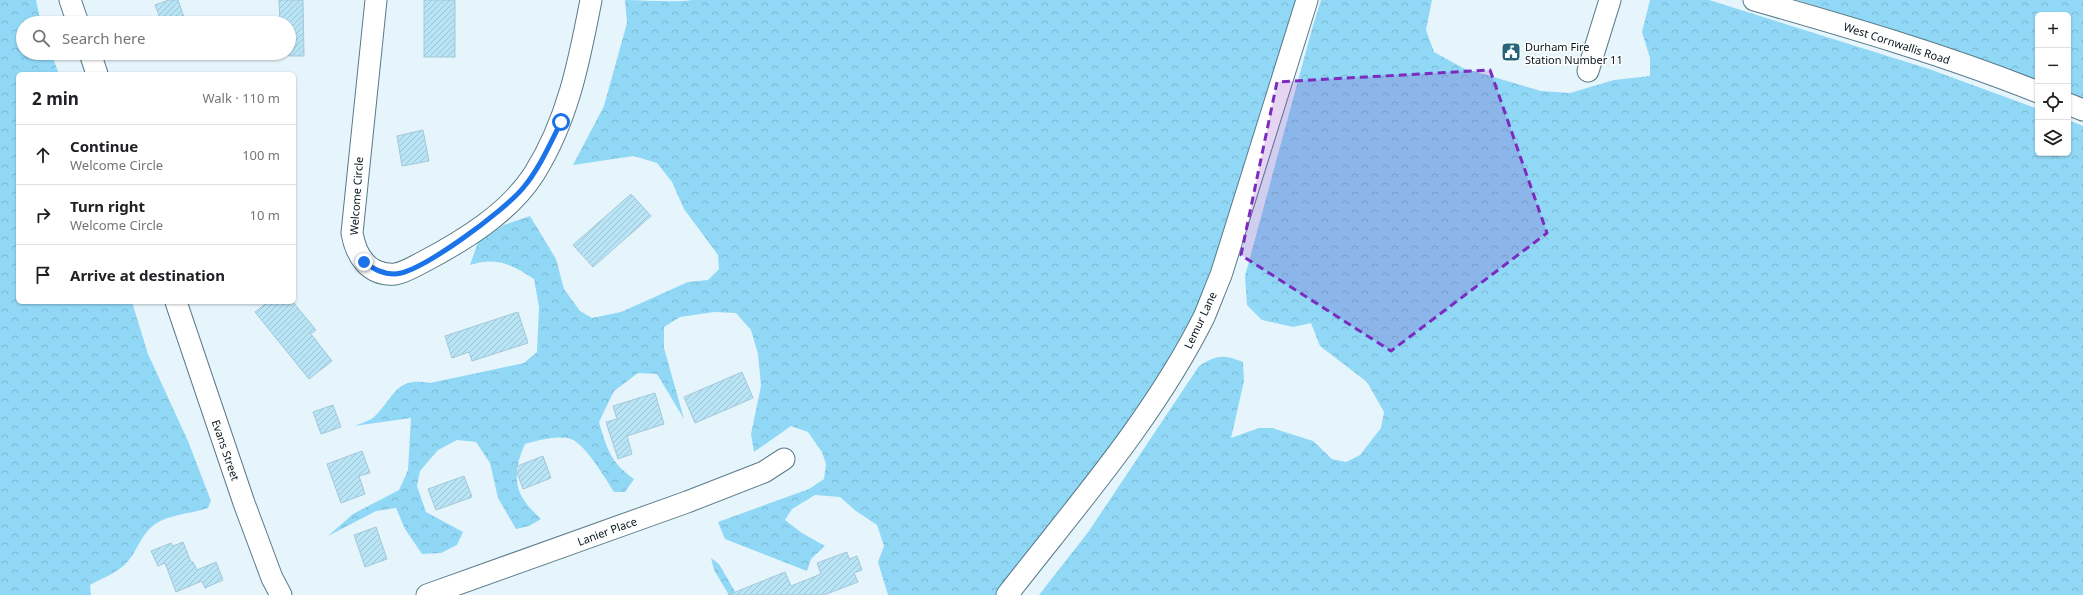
<!DOCTYPE html>
<meta charset="utf-8">
<style>
:root{--surface:#fff;--page:#f6f6f6;--text:#202124;--muted:#757577;--line:#e0e0e0}
body{margin:0;font-family:"Noto Sans",sans-serif;background:var(--page);color:var(--text)}
.controls{position:absolute;right:12px;top:12px;display:grid;overflow:hidden;border-radius:6px;box-shadow:0 1px 3px #0004}
.controls button{width:36px;height:36px;display:grid;place-items:center;padding:0;border:0;border-bottom:1px solid var(--line);background:var(--surface);color:var(--text);font:20px sans-serif}
.stop{position:absolute;width:12px;height:12px;margin:-9px;border:3px solid #1a73e8;border-radius:50%;background:#fff}
.stop.end{background:#1a73e8;border-color:#fff;box-shadow:0 1px 4px #0008}
.list{margin:0;padding:0;list-style:none}
h2{display:flex;justify-content:space-between;align-items:center;height:52px;margin:0;padding:0 16px;font-size:17px}
h2 small{font-size:13px;font-weight:400;color:var(--muted)}
.list li{display:grid;grid-template-columns:26px 1fr auto;gap:12px;align-items:center;box-sizing:border-box;height:60px;padding:0 16px;border-top:1px solid var(--line)}
.list b{display:block;font-size:15px;white-space:nowrap}
.list p{margin:0;font-size:13px;white-space:nowrap;color:var(--muted)}
.list em{font-size:13px;font-style:normal;color:var(--muted)}
.icon{flex:none;width:22px;height:22px;fill:none;stroke:currentColor;stroke-width:2;stroke-linecap:round;stroke-linejoin:round}
.map{position:relative;flex:none;width:2083px;height:595px;overflow:hidden}
.search{position:absolute;background:var(--surface);box-shadow:0 1px 3px #0004;left:16px;top:16px;width:280px;height:44px;display:flex;align-items:center;gap:10px;box-sizing:border-box;padding:0 14px;border-radius:22px;color:var(--muted);font-size:15px}
.panel{position:absolute;background:var(--surface);box-shadow:0 1px 3px #0004;left:16px;top:72px;width:280px;height:232px;border-radius:6px}
.map>svg:first-child{display:block}
.forest{fill:url(#forest-crowns)}
.building{fill:url(#building-hatch);stroke:#a2c8d7}
.lines{fill:none;stroke-linecap:round;stroke-linejoin:round}
.minor-casing{stroke:#587b8a;stroke-width:23}
.minor{stroke:#fff;stroke-width:21}
.route{stroke:#1a73e8;stroke-width:5}
.marked{fill:#7b2cbf;fill-opacity:0.2;stroke:#7b2cbf;stroke-width:3;stroke-dasharray:8 5;stroke-linejoin:round}
.labels{text-anchor:middle;dominant-baseline:central;stroke-width:3;stroke-linejoin:round;paint-order:stroke}
.street-label{font-size:11px;fill:#061319;stroke:#fff}
.poi-label{font-size:11px;fill:#061319;stroke:#fff;text-anchor:start}
</style>
<div class="map">
<svg width="2083" height="595" viewBox="0 0 2083 595">
<defs>
<pattern id="forest-crowns" width="20" height="18" patternUnits="userSpaceOnUse"><rect width="20" height="18" fill="#90d8f5"/><path d="M2 6a3 3 0 1 1 6 0M12 15a3 3 0 1 1 6 0" fill="none" stroke="#7bb8d1"/></pattern>
<pattern id="building-hatch" width="6" height="6" patternUnits="userSpaceOnUse"><rect width="6" height="6" fill="#b9e4f6"/><path d="M-1 1l2-2M0 6l6-6M5 7l2-2" fill="none" stroke="#9ec3d2"/></pattern>
</defs>
<rect width="100%" height="100%" fill="#e6f5fc"/>
<g class="forest">
<path d="M0,0H36L41,23H23V53H51L59,74H18V302H132L148,354L188,441L211,501L208,508C191,514 169,514 154,525C142,534 138,548 129,560C120,572 102,578 90,585L91,595H0Z"/>
<path d="M625,0C647,0 670,3 692,0H1300L1253,161L1189,331L1103,466L997,595H888L878,562L884,546L877,525L856,511L840,497L815,495L792,509L785,520L802,533L825,546L811,559L807,571L725,539L718,522L809,489L824,479L826,464L822,452L808,432L791,426L754,452L751,434L761,386L758,354L751,330L736,313L714,312L680,317L664,327V348L684,419L657,374L638,373L614,391L599,422C607,449 611,463 634,479L625,492H614C605,478 584,441 568,438C553,436 539,440 525,444C517,461 512,483 524,500C528,507 535,513 541,519L529,526L516,529L498,498L490,463L476,442L457,440L438,450L420,471L417,486L426,512L463,532L457,545L441,553L422,554L405,529L396,508L376,511L328,536L353,514L399,490L408,470L411,418L354,426C360,424 369,421 374,417C394,398 395,376 430,383L524,363L537,352L539,307L534,279C513,265 496,256 470,265L478,242L504,225L530,216L556,259L564,289L580,311L592,318L621,312L688,282L708,280L719,269L718,255L684,209L672,182L657,163L634,156L573,165L604,106L627,23Z"/>
<path d="M1321,0H1432L1426,30L1434,52L1463,68L1541,91L1570,93L1614,80L1650,76V58L1642,32L1650,0H1709L1929,69L2038,109V153H2068V120L2083,126V595H1039L1089,531L1199,366C1217,355 1223,354 1243,362L1244,381L1231,438L1259,428H1272L1313,441L1332,459L1346,462L1360,455L1381,428L1384,412L1367,382L1320,346L1311,323L1293,327L1262,320L1247,305L1245,276L1312,29Z"/>
<path d="M1797,0H2083V101L2068,95V15H2038V84L1902,33Z"/>
<path d="M711,558L719,564L737,595H729L714,570Z"/>
</g>
<g class="building">
<path d="M169,0H178L186,23H162L155,5Z"/>
<path d="M279,0H303L304,56H289V23H280Z"/>
<rect x="424" y="0" width="31" height="57"/>
<path d="M423,130L429,161L402,166L397,136Z"/>
<path d="M631,194L651,216L593,267L573,245Z"/>
<path d="M268,302H293L316,330L311,334L332,361L309,379L255,312Z"/>
<path d="M518,312L528,343L472,361L469,352L452,358L445,336Z"/>
<path d="M742,372L753,398L695,423L684,397Z"/>
<path d="M655,393L664,424L627,436L632,454L618,459L606,422L617,419L613,406Z"/>
<path d="M333,405L341,427L321,434L313,412Z"/>
<path d="M362,451L370,473L359,476L365,494L341,503L327,464Z"/>
<path d="M543,456L551,478L523,489L515,467Z"/>
<path d="M464,476L472,497L436,510L428,489Z"/>
<path d="M376,527L387,559L365,567L354,535Z"/>
<path d="M183,542L191,562H193L197,570L216,562L223,580L205,588L202,581L176,592L165,563L158,566L151,551L171,543L173,546Z"/>
<path d="M847,552L849,559L857,556L862,570L854,573L858,582L824,595H728L785,572L791,586L821,574L817,563Z"/>
</g>
<g class="lines">
<g class="minor-casing">
<g id="minor">
<path d="M70,0L78,23"/>
<path d="M376,0L352,233C356,256 369,276 395,274C404,273 415,266 423,262C463,241 509,213 534,174C568,120 579,62 591,0"/>
<path d="M1754,0C1849,27 1945,55 2038,92"/>
<path d="M90,53L97,74"/>
<path d="M1588,71L1610,0"/>
<path d="M2068,104L2083,110"/>
<path d="M176,302L244,503L272,578L281,595"/>
<path d="M427,595L687,502L764,472L784,459"/>
<path d="M1007,595C1076,506 1153,419 1204,317C1210,303 1215,289 1221,275L1307,0"/>
</g>
</g>
<use href="#minor" class="minor"/>
</g>
<g class="lines">
<path class="route" d="M364,262C374,269 382,274 395,274C421,273 505,210 523,188C539,169 550,144 561,122"/>
</g>
<path class="marked" d="M1490,70L1547,233L1391,351L1241,255L1277,82Z"/>
<defs>
<g id="civic-square" transform="scale(1)"><rect x="-9" y="-9" width="18" height="18" rx="4" fill="#25647a" stroke="#fff"/><path d="M-.6-6.5H3V-4.5H.6V-3L4-1V1h2V6H-6V1h2V-1L-.6-3ZM-1.2 2.5V6h2.4V2.5Z" fill="#fff"/></g>
</defs>
<g fill-rule="evenodd">
<use href="#civic-square" x="1511" y="52"/>
</g>
<g class="labels">
<g class="street-label">
<text transform="translate(1897 43) rotate(18)">West Cornwallis Road</text>
<text transform="translate(356 196) rotate(-86)">Welcome Circle</text>
<text transform="translate(1200 320) rotate(-65)">Lemur Lane</text>
<text transform="translate(226 450) rotate(71)">Evans Street</text>
<text transform="translate(607 531) rotate(-20)">Lanier Place</text>
</g>
<g class="poi-label">
<text x="1525" y="46">Durham Fire<tspan x="1525" dy="13">Station Number 11</tspan></text>
</g>
</g>
</svg>
<div class="controls">
<button>+</button>
<button>−</button>
<button><svg class="icon" aria-label="locate" viewBox="0 0 24 24"><circle cx="12" cy="12" r="6"/><path d="M12 2v4M12 18v4M2 12h4M18 12h4"/></svg></button>
<button><svg class="icon" aria-label="layers" viewBox="0 0 24 24"><path d="M12 4l9 5-9 5-9-5zM3 14l9 5 9-5"/></svg></button>
</div>
<div class="stop" style="left:561px;top:122px"></div>
<div class="stop end" style="left:364px;top:262px"></div>
<div class="search"><svg class="icon" aria-label="search" viewBox="0 0 24 24"><circle cx="10" cy="10" r="6"/><path d="M15 15l6 6"/></svg>Search here</div>
<section class="panel">
<h2>2 min<small>Walk · 110 m</small></h2>
<ul class="list">
<li><svg class="icon" aria-label="ahead" viewBox="0 0 24 24"><path d="M12 20V5M6 11l6-6 6 6"/></svg><div><b>Continue</b><p>Welcome Circle</p></div><em>100 m</em></li>
<li><svg class="icon" aria-label="right" viewBox="0 0 24 24"><path d="M7 20v-9h11M14 6l5 5-5 5"/></svg><div><b>Turn right</b><p>Welcome Circle</p></div><em>10 m</em></li>
<li><svg class="icon" aria-label="arrive" viewBox="0 0 24 24"><path d="M6 21V4h12l-3 4 3 4H6"/></svg><div><b>Arrive at destination</b></div></li>
</ul>
</section>
</div>
